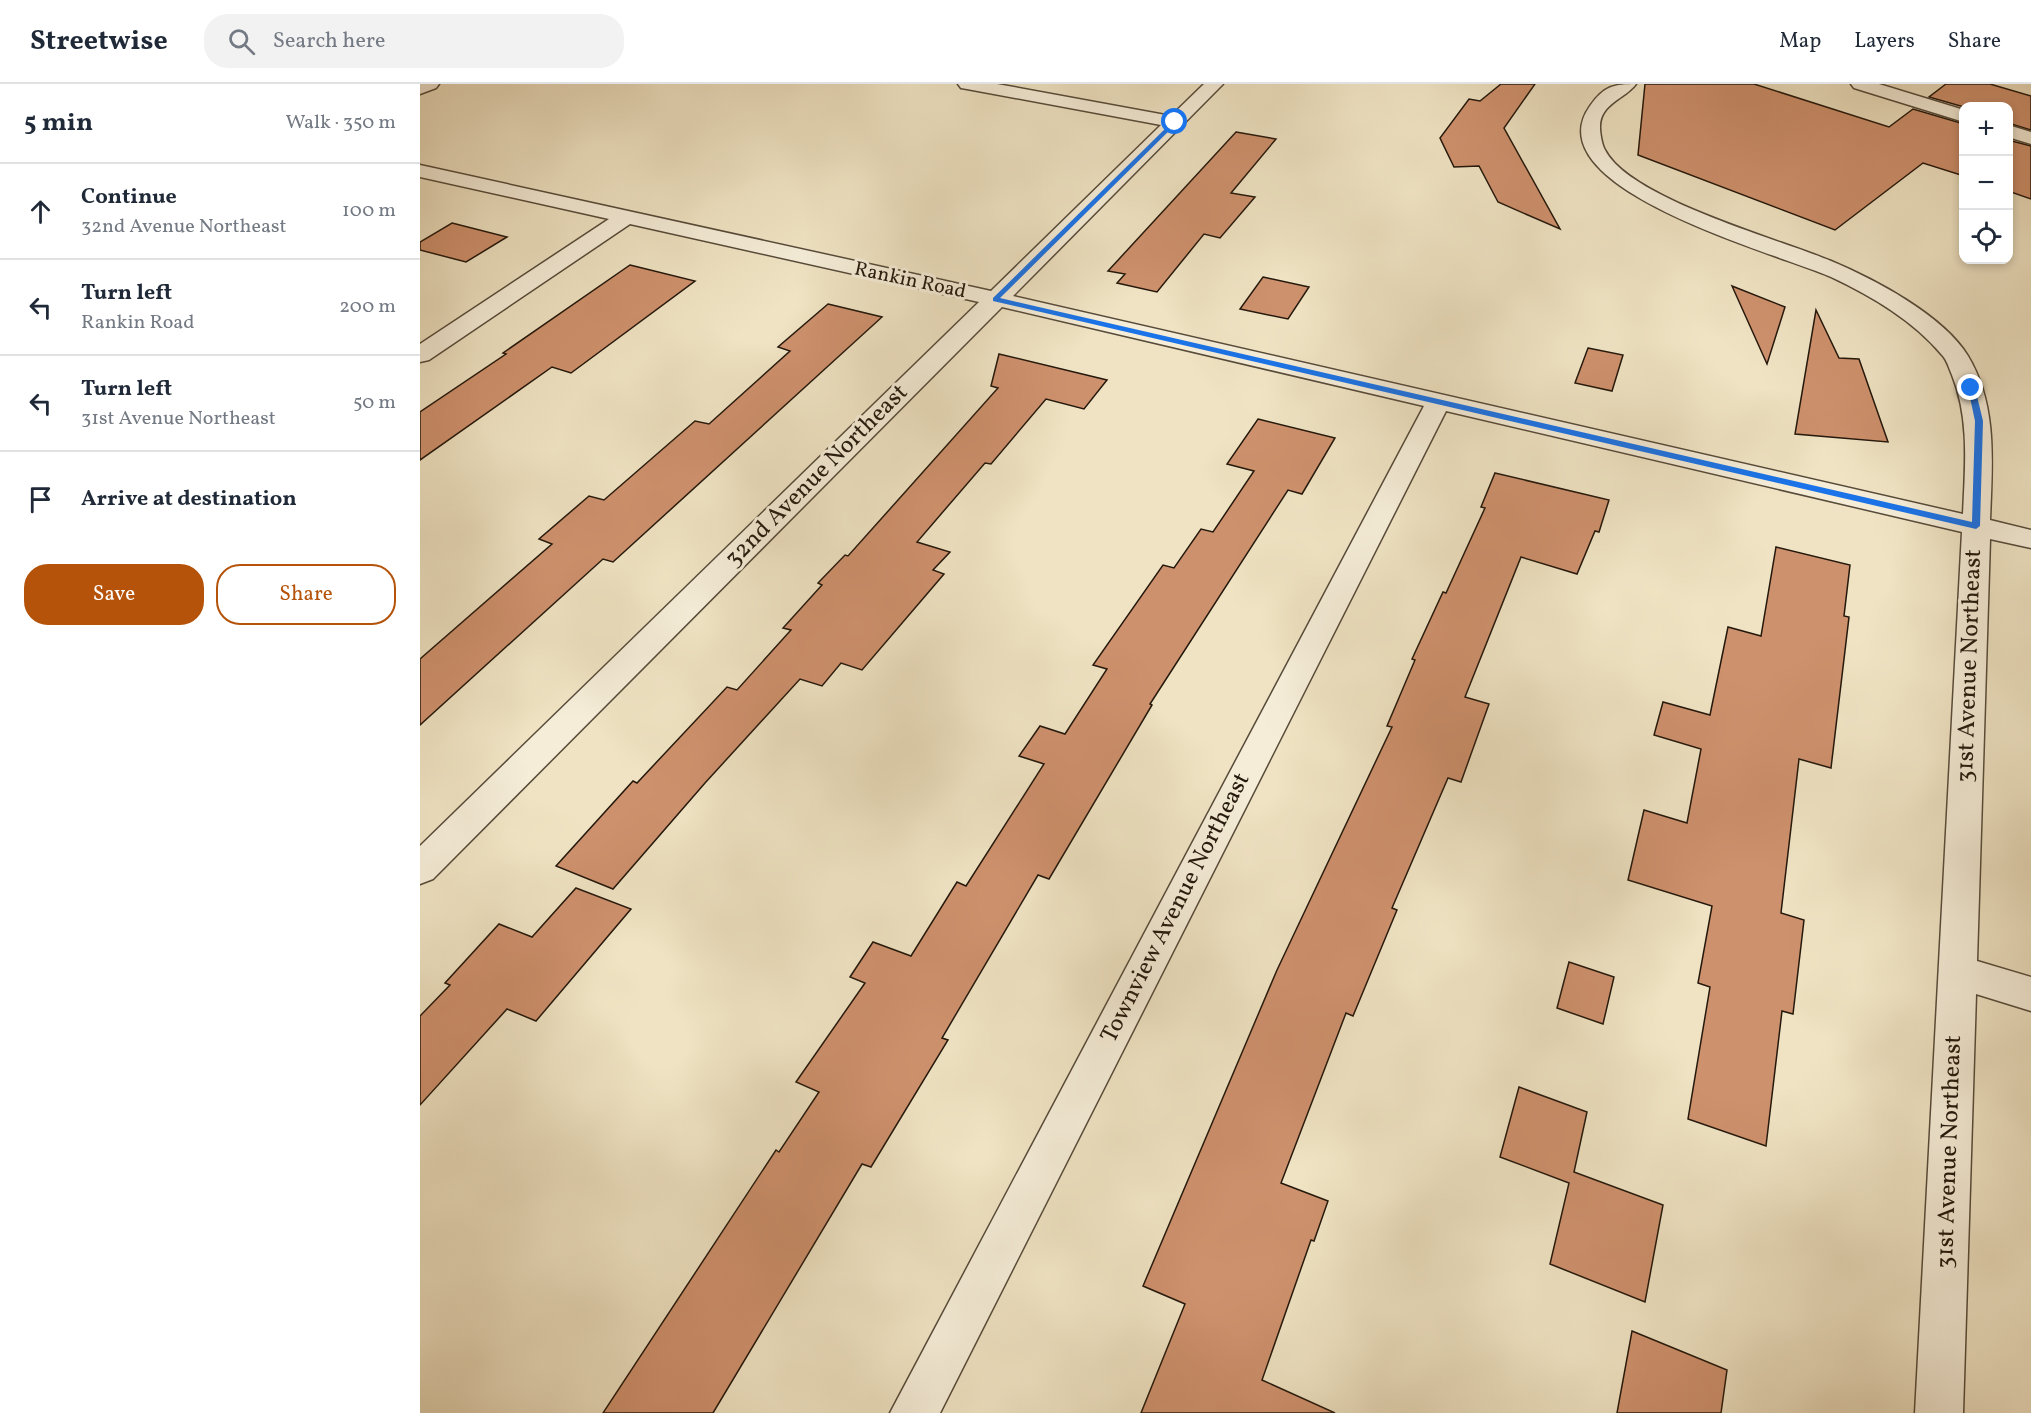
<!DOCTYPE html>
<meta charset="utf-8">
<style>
:root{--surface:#fff;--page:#f2f2f3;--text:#1f2937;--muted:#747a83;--line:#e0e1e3;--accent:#b45309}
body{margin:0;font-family:Vollkorn,serif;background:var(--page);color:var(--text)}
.controls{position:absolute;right:18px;top:18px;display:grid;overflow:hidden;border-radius:12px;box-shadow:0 3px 9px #0003}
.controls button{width:54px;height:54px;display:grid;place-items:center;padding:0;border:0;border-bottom:2px solid var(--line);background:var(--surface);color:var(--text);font:30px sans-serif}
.stop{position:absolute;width:18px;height:18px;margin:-14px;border:4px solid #1a73e8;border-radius:50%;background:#fff}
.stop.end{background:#1a73e8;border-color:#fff;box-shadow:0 2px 6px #0008}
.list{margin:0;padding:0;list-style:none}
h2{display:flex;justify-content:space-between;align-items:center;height:78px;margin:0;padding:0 24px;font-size:26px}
h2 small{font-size:20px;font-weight:400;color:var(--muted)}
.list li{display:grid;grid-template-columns:39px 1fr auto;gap:18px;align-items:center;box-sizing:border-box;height:96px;padding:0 24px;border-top:2px solid var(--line)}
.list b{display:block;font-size:22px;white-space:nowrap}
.list p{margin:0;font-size:20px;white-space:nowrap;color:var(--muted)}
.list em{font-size:20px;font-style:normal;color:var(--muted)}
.actions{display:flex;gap:12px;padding:18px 24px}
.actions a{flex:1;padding:14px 0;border:2px solid var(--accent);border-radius:24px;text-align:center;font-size:21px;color:var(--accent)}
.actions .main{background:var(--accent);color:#fff}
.icon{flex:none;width:33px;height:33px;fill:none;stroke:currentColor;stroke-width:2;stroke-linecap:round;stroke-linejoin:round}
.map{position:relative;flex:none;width:1611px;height:1329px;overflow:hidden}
header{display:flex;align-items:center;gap:36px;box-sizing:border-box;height:84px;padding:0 30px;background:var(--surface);border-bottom:2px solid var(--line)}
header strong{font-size:28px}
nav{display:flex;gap:33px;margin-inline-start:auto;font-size:21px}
.search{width:420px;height:54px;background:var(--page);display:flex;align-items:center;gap:15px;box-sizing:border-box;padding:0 21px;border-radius:24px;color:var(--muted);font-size:22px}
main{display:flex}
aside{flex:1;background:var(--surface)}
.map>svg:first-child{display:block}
.building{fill:#ce916d;stroke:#24180c;stroke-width:1.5}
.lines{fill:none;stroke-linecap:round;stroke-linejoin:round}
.minor-casing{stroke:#574b3a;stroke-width:3}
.minor{fill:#f5edd8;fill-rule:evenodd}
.route{fill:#1a73e8}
.labels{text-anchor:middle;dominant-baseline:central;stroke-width:6;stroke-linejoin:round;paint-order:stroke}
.far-street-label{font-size:20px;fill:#24180c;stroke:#f5edd8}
.street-label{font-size:24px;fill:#24180c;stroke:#f5edd8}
</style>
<header>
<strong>Streetwise</strong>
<div class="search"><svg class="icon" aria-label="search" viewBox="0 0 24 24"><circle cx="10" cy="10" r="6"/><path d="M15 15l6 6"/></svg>Search here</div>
<nav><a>Map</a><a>Layers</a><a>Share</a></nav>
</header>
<main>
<aside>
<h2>5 min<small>Walk · 350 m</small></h2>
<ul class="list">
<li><svg class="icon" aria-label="ahead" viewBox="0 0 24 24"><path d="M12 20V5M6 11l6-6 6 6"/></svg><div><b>Continue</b><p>32nd Avenue Northeast</p></div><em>100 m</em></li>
<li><svg class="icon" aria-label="left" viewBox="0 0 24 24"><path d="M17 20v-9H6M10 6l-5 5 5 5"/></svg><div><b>Turn left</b><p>Rankin Road</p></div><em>200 m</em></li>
<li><svg class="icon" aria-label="left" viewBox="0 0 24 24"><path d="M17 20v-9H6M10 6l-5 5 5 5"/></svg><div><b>Turn left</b><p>31st Avenue Northeast</p></div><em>50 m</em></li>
<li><svg class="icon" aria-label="arrive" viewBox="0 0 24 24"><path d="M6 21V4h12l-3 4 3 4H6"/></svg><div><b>Arrive at destination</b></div></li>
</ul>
<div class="actions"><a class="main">Save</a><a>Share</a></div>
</aside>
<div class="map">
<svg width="1611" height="1329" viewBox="0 0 1611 1329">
<rect width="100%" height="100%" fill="#efe3c3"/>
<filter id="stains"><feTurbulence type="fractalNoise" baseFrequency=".00333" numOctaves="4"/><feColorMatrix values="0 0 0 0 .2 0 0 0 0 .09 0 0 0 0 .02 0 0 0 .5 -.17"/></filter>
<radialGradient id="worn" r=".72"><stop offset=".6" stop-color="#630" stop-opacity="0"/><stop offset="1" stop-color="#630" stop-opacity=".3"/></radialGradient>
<g class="building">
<path d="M1081,0H1115L1084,44L1140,145L1078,118L1059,82L1034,83L1020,54L1049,15L1060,17Z"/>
<path d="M1225,0H1334L1469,43L1493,25L1544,40V92L1503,79L1415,146L1218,71Z"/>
<path d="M1526,0H1570L1611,12V46L1588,39V22L1544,23L1509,13Z"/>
<path d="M816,48L856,55L811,109L835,113L800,154L784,150L737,208L697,199L705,190L688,187Z"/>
<path d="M1588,56L1611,62V115L1588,107Z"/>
<path d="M32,139L87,153L46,178L0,166V158Z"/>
<path d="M210,181L275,197L151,289L132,283L0,376V328L86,270L83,269Z"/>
<path d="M843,193L889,203L868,235L820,225Z"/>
<path d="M1312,202L1365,223L1347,280Z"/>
<path d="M408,220L462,233L193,478L183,475L0,641V575L132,460L119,455L169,412L184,416L275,337L289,340L370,267L358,263Z"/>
<path d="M1396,226L1419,274L1439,275L1468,358L1375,350Z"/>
<path d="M1168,264L1203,271L1192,307L1155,299Z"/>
<path d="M579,270L687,296L664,325L626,315L571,380L565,379L497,458L530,468L513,486L524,490L442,586L421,579L402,602L380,595L285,699L193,805L136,782L213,697L217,699L307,603L317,606L371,546L363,544L402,501L398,499L425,471L428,472L578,304L571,302Z"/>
<path d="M838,335L915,354L882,410L868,406L730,620L732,621L629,795L618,791L522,954L528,956L451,1083L442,1080L293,1329H183L356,1066L359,1068L399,1008L376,998L445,899L430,893L453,858L491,872L537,798L546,802L624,680L599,672L620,642L645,650L687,585L673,581L743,481L754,484L781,445L793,448L834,387L807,380Z"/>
<path d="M1075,389L1189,416L1179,448L1175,447L1157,490L1101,473L1045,613L1069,620L1041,698L1028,694L972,824L977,826L933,932L926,929L861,1099L908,1117L894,1157L891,1156L842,1296L915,1329H721L765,1220L723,1202L857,886L972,643L967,642L995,576L992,575L1023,508L1026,509L1065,424L1061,423Z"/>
<path d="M1356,463L1430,481L1424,532L1429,533L1411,684L1379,675L1361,829L1384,836L1373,930L1362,927L1346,1062L1268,1035L1290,903L1278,899L1292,822L1208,796L1224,726L1267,739L1281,665L1234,651L1243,618L1290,631L1308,543L1341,552Z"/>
<path d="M156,804L211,825L116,937L87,925L0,1021V932L30,901L25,899L79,840L112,853Z"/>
<path d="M1149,878L1194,893L1183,940L1137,924Z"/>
<path d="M1099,1003L1167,1028L1154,1088L1243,1121L1225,1218L1130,1180L1149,1099L1080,1073Z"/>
<path d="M1212,1247L1307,1286L1301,1329H1197Z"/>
</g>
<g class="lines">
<g class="minor-casing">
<g id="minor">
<path d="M0,0H19L16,4L0,10Z"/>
<path d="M538,0H577L751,32L784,0H803L593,212L1543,430C1545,383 1550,336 1532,291C1529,284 1527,276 1522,271C1493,236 1451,212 1411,193C1363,171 1111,105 1170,22C1184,2 1194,0 1216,0C1205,15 1179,20 1180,44C1180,49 1182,61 1185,66C1210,115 1359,155 1411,177C1454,195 1523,231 1548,272C1578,322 1572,380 1570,436L1611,446V464L1570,455L1557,877L1611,893V927L1556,910L1543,1329H1495L1542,448L1026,327L520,1329H470L1004,322L582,223L13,795L0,800V762L559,218L210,140L9,276L0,278V260L189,135L0,93V81L571,207L741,41L547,5L541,4Z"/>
<path d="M1431,0H1459L1544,26V38L1434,4Z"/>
<path d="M1588,41L1611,48V60L1588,53Z"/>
</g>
</g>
<use href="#minor" class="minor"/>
</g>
<path class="route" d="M753,37L758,38L580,214L1552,438L1555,337L1548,304L1551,302L1555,304L1563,337L1560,442L1556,445L573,217V214Z"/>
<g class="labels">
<g class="far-street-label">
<text transform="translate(490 197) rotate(12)">Rankin Road</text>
</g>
<g class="street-label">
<text transform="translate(397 392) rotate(-45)">32nd Avenue Northeast</text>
<text transform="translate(1550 582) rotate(-88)">31st Avenue Northeast</text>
<text transform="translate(756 824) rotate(-63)">Townview Avenue Northeast</text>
<text transform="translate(1530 1068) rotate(-88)">31st Avenue Northeast</text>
</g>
</g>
<rect width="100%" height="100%" filter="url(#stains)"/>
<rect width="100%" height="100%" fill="url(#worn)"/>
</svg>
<div class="controls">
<button>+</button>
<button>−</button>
<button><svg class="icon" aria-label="locate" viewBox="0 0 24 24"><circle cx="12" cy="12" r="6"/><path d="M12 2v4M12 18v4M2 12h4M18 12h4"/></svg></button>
</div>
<div class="stop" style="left:755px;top:38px"></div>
<div class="stop end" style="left:1551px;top:304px"></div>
</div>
</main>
